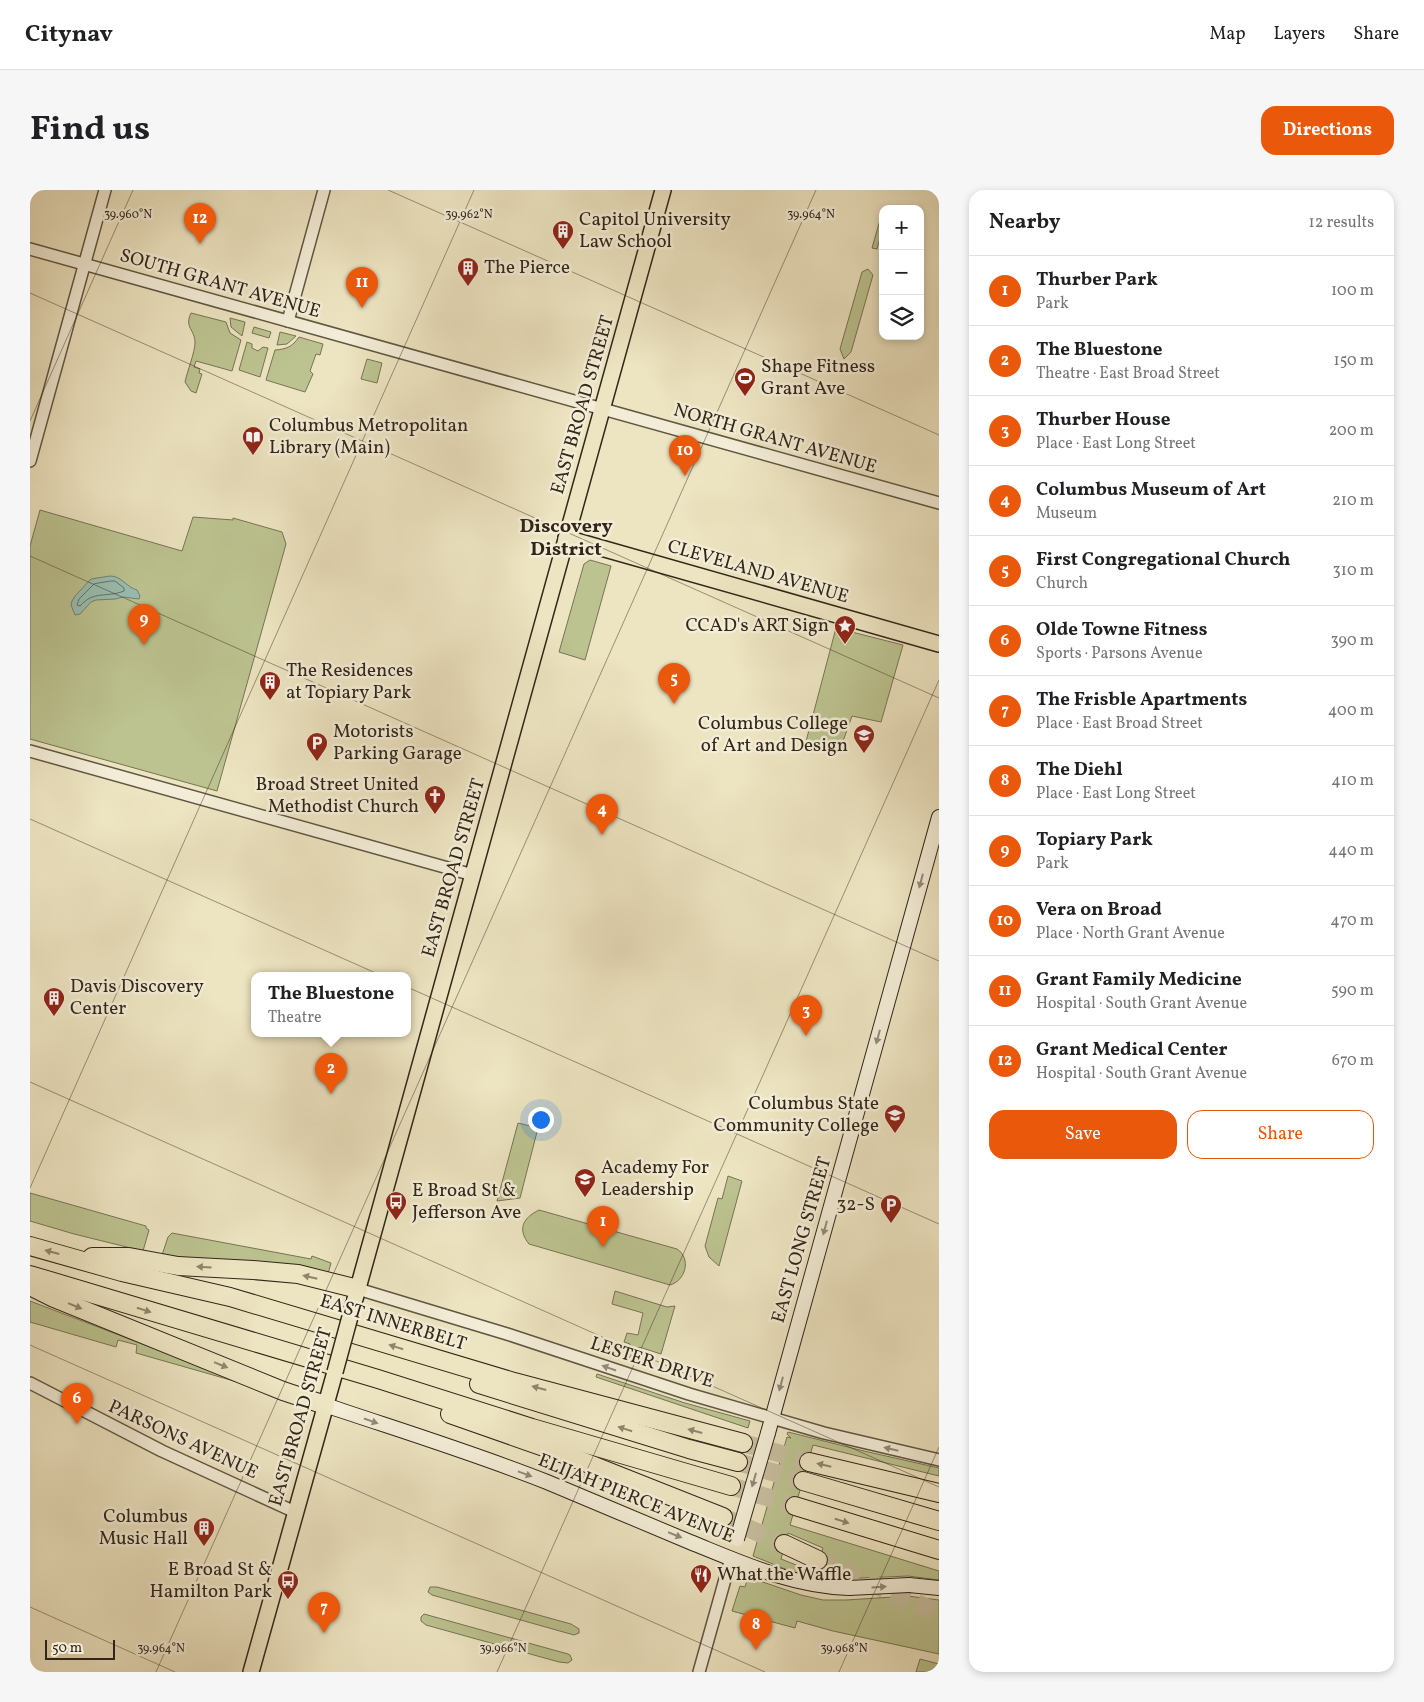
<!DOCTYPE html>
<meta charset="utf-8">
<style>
:root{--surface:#fff;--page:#f6f6f6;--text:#202124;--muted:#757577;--line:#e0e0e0;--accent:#ea580c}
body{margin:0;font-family:Vollkorn,serif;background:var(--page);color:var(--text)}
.controls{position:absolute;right:15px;top:15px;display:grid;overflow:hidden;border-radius:10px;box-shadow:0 2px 8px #0003}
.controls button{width:45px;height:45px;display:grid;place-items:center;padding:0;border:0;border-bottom:1px solid var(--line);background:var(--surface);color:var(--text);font:25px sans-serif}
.scale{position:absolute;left:15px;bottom:12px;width:70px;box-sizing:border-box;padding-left:5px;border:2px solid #312618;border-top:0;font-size:14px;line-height:18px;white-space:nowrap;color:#312618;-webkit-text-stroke:4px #f3edd7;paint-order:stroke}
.you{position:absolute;left:510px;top:929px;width:18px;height:18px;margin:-12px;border:4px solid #fff;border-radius:50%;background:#1a73e8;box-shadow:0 0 0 8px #1a73e833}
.badge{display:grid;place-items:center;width:32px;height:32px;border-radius:50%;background:var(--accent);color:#fff;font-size:16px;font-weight:700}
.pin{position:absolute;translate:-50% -41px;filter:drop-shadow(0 1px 2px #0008)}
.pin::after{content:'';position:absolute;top:26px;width:18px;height:15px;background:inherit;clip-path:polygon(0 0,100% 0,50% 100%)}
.popup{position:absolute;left:221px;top:782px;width:160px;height:65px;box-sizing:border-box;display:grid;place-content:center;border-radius:10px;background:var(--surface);filter:drop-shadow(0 1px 4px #0005);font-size:16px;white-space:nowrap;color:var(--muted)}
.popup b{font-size:19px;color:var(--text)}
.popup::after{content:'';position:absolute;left:50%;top:100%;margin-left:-10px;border:10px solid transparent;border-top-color:var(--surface)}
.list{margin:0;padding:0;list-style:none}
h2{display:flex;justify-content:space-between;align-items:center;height:65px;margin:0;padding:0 20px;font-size:21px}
h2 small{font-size:16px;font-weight:400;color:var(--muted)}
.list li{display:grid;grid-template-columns:32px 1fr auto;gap:15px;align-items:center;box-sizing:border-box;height:70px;padding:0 20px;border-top:1px solid var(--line)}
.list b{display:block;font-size:19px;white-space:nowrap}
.list p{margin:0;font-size:16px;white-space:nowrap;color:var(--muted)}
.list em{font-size:16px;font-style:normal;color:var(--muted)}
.actions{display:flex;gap:10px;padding:15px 20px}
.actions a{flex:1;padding:11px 0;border:1px solid var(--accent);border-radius:15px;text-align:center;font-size:18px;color:var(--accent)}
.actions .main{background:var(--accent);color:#fff}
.icon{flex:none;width:28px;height:28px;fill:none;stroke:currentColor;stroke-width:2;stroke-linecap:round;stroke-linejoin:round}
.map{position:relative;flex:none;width:909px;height:1482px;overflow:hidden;border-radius:15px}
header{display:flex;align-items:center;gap:30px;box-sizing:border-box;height:70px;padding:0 25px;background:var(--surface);border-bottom:1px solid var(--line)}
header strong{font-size:24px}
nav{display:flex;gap:28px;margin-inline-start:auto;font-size:18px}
.intro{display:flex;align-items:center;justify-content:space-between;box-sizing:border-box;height:120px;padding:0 30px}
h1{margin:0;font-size:35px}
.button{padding:12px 22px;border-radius:15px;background:var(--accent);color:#fff;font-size:18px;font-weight:700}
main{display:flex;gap:30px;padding:0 30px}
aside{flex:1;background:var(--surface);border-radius:15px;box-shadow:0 2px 8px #0003}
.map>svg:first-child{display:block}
.green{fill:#bcc390;stroke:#767454;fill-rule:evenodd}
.water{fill:#99bfb3;stroke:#6f8275}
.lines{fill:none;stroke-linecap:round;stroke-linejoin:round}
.shore{stroke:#657266;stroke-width:1}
.motorway-tunnel{stroke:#c7be9f;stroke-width:18;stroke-dasharray:18 9;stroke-linecap:butt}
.tertiary-casing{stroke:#605642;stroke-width:14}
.secondary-casing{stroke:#312618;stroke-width:16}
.primary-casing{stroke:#312618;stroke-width:18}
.motorway-casing{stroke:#312618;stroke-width:20}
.tertiary{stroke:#f3edd7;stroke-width:11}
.secondary{stroke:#f3edd7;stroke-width:14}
.primary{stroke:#ede4c1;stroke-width:15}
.motorway{stroke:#ede4c1;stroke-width:18}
.secondary-bridge-casing{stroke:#312618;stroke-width:16;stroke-linecap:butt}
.primary-bridge-casing{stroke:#312618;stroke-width:18;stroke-linecap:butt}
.secondary-bridge{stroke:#f3edd7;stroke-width:14}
.primary-bridge{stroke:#ede4c1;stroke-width:15}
.oneway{fill:#928a78}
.oneway2{fill:#8f856c}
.ticks{fill:none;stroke:#312618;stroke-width:1;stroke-opacity:0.45}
.labels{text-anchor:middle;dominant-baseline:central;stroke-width:5;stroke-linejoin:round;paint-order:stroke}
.poi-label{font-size:19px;fill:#312618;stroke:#f3edd7;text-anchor:start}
.street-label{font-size:19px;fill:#312618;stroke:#f3edd7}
.neighbourhood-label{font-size:20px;font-weight:bold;fill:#312618;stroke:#f3edd7}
.ticks-label{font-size:12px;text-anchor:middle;fill:#312618;stroke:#f3edd7;stroke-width:5;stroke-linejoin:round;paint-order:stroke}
</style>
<header>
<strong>Citynav</strong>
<nav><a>Map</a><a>Layers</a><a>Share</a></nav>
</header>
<div class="intro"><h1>Find us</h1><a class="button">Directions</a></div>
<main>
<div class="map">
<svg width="909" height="1482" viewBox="0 0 909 1482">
<rect width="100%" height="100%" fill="#ede4c1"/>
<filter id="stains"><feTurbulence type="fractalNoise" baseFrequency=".004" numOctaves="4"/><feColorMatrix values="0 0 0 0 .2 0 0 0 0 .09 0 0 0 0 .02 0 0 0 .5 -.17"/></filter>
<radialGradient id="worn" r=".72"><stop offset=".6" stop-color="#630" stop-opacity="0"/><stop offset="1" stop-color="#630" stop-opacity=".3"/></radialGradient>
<g class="green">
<path d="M850,30L853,31V38L847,59L842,58Z"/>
<path d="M838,79L843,85L821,162L814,169L810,159L832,82Z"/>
<path d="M161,123L196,132L200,143L211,150L202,181L166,171L164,177L170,179L169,183L172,184L166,203L161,201L155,192C157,182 165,162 165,153C165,139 154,138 161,123Z"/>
<path d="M200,128L215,132L212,146L201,137Z"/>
<path d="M224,137L241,142L239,148L222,143Z"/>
<path d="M250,142L266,146L257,154L247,155Z"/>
<path d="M269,147L293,154L290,165L286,164L280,181L283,184L275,202L236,190L245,160C257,159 262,157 269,147Z"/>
<path d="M217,152L222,154V158L228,161L233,157L238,158L230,187L209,180Z"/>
<path d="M337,169L352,173L347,193L331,189Z"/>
<path d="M10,320L152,361L163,327L203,330V328L252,342L256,354L187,601L0,549V356Z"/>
<path d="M560,370L581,376L555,470L529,462L554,374Z"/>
<path d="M806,438L873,455L851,532L822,526L811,557L799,562L792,554L781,562L774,559Z"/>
<path d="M488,933L508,938L490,1008L467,1011Z"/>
<path d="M698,986L712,991L689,1076L679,1067L675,1056L688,1008L692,1009Z"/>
<path d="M0,1003L116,1036V1038L119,1040L113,1061L44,1044L0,1031Z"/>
<path d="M509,1020L647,1059C662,1069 655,1091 640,1095L499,1054C487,1039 493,1028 509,1020Z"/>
<path d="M142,1043L281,1069L282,1066L301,1073L298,1084L132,1065L138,1047Z"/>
<path d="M585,1101L637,1117L645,1116L631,1164L609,1157L595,1172L600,1154L594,1152L597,1143L608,1145L613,1123L582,1114Z"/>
<path d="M0,1111L225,1197L106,1163L107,1155L88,1150L86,1157L0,1132Z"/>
<path d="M567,1184L655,1213L720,1231L718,1238L566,1187Z"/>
<path d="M758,1242L834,1261L909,1278V1286L783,1255L760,1335L909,1381V1390L878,1386L810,1389L789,1388L765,1383L723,1366L757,1247L761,1248L757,1244ZM758,1343L793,1358L784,1382L751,1369Z"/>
<path d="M718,1387L771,1405L793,1410H816L878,1406L909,1410V1464L803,1441L767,1431L765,1438L702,1421L710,1396L715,1397Z"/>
<path d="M400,1397H407L541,1434L549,1439V1443L544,1445L402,1405L398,1402Z"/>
<path d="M394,1424L538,1464L540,1465L542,1470L538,1473L529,1472L396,1435L391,1431V1427Z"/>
<path d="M890,1469L909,1474V1482H886Z"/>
</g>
<path class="water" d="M80,386C92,386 96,397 107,400L110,406L109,409L93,407L85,409L66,410L61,412L50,424L45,425L41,415L42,411L45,406L61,389Z"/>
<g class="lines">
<path class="shore" d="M81,391H85L94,398V401C77,408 64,400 50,416L47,415L49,409L64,394Z"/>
<g class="motorway-tunnel">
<path d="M713,1253L779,1272"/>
<path d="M708,1272L773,1291"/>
<path d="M701,1296L765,1316"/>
<path d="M693,1327L754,1354"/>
<path d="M788,1370L909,1423"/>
</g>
<g class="tertiary-casing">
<g id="tertiary">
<path d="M0,59L909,313"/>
<path d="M258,131L294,0"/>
<path d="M0,271L75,0"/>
<path d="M0,561L443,685"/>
<path d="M328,1099L477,1144L659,1204L794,1243L909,1270"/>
<path d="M0,1193L132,1261L265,1322"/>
<path d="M669,1482L701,1368"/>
</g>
</g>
<g class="secondary-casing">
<g id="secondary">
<path d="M295,1215C369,1240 444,1263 517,1292C565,1312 612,1332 660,1352C712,1373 761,1396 819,1398"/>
<path d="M738,1243L909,627"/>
<path d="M879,1395L909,1398"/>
</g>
</g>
<g class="primary-casing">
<g id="primary">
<path d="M536,348L909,454"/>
<path d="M325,1109L633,0"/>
<path d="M221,1482L305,1182"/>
</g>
</g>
<g class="motorway-casing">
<g id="motorway">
<path d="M0,1056L92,1082L200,1107L484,1192L713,1253"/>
<path d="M62,1067H99L148,1076L223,1080L268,1084L328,1099"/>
<path d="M0,1085L348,1189L502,1238L701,1296"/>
<path d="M0,1096L24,1108L253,1201L295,1215"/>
<path d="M449,1194L659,1259L708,1272"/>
<path d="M420,1224L534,1264L693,1327"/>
<path d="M779,1272L909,1303"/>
<path d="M773,1291L909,1331"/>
<path d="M765,1316L909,1360"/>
<path d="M754,1354L788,1370"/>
</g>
</g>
<use href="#tertiary" class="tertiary"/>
<use href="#secondary" class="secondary"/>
<use href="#primary" class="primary"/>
<use href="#motorway" class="motorway"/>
<g class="secondary-bridge-casing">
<g id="secondary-bridge">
<path d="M707,1349L738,1243"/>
<path d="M819,1398L879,1395"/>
</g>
</g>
<g class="primary-bridge-casing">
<path id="primary-bridge" d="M305,1182L324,1112"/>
</g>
<use href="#secondary-bridge" class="secondary-bridge"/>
<use href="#primary-bridge" class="primary-bridge"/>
</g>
<defs><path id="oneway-solid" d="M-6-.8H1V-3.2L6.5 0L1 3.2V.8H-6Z" transform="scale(1.25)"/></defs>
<g class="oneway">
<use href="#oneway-solid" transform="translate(891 691) rotate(105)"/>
<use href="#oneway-solid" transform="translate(848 847) rotate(105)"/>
<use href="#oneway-solid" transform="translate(795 1038) rotate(105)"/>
<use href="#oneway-solid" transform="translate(579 1178) rotate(-161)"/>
<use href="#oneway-solid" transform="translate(751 1194) rotate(105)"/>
<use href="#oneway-solid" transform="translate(341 1231) rotate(19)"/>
<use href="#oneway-solid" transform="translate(861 1259) rotate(-167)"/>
<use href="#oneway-solid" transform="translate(495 1284) rotate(20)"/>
<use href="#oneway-solid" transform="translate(724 1290) rotate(106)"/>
<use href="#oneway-solid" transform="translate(645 1345) rotate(22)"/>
<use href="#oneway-solid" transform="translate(849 1397) rotate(-3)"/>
</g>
<g class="oneway2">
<use href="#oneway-solid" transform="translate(22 1062) rotate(-165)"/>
<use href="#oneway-solid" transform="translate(174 1077) rotate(-177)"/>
<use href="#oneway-solid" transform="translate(280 1087) rotate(-167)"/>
<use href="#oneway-solid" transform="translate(45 1116) rotate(22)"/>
<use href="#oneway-solid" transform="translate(114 1120) rotate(17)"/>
<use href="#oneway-solid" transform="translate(366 1157) rotate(-163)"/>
<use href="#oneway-solid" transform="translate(191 1175) rotate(22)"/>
<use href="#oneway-solid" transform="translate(509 1198) rotate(-165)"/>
<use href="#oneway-solid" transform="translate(595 1239) rotate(-163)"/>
<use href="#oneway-solid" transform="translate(665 1241) rotate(-165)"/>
<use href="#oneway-solid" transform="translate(794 1275) rotate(-167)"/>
<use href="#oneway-solid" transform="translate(812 1331) rotate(17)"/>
</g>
<path class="ticks" d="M358,0L909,245M0,103L909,508M0,231L103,0M0,366L909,771M0,629L909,1034M0,892L909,1297M0,998L444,0M0,1155L735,1482M0,1417L145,1482M126,1482L786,0M467,1482L909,490M809,1482L909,1257"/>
<defs>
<g id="building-pin" transform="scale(1.125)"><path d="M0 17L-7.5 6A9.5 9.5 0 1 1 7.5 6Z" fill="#8f2418" stroke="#f3edd7"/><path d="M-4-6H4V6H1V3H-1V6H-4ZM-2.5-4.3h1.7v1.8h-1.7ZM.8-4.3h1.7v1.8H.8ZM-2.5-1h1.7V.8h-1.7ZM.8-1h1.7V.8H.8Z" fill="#fff"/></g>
<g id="stadium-pin" transform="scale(1.125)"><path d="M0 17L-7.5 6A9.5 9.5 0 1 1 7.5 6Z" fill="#8f2418" stroke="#f3edd7"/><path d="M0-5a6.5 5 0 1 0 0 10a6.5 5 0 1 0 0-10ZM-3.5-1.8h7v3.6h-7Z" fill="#fff"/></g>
<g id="library-pin" transform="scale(1.125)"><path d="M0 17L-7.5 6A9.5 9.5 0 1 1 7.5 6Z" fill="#8f2418" stroke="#f3edd7"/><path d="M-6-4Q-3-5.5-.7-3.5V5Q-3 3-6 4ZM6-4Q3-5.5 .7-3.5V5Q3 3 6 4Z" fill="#fff"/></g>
<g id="sight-pin" transform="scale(1.125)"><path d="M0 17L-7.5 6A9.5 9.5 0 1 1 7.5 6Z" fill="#8f2418" stroke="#f3edd7"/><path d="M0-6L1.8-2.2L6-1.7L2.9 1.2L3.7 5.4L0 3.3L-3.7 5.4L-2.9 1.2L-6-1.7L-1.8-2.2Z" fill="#fff"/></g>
<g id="university-pin" transform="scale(1.125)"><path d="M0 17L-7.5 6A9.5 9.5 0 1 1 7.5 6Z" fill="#8f2418" stroke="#f3edd7"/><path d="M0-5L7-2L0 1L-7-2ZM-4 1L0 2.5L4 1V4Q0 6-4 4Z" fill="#fff"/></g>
<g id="parking-pin" transform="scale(1.125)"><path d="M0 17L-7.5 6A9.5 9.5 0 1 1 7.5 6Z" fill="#8f2418" stroke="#f3edd7"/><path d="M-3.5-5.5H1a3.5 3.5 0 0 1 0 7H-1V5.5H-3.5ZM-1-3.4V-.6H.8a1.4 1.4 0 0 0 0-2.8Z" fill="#fff"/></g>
<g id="church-pin" transform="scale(1.125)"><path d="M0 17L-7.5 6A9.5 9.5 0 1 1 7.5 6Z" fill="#8f2418" stroke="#f3edd7"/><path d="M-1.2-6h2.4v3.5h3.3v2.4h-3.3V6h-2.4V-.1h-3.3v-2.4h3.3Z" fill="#fff"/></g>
<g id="school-pin" transform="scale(1.125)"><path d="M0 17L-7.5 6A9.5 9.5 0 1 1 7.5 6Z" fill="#8f2418" stroke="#f3edd7"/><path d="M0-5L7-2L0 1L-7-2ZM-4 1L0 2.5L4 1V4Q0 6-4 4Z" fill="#fff"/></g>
<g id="bus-pin" transform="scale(1.125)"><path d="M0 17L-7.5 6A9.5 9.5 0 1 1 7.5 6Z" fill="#8f2418" stroke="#f3edd7"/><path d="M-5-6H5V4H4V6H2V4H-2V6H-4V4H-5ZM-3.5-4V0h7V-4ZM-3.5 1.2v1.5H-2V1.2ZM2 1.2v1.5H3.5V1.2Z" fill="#fff"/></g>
<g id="restaurant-pin" transform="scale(1.125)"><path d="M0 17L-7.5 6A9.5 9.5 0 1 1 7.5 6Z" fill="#8f2418" stroke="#f3edd7"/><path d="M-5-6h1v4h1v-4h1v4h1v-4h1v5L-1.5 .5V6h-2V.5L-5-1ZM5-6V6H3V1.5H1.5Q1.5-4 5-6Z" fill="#fff"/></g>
</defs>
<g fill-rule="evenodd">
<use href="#building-pin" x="533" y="41"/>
<use href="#building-pin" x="438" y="78"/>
<use href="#stadium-pin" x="715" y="188"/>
<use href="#library-pin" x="223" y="247"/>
<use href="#sight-pin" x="815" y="436"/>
<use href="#building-pin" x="240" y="492"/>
<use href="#university-pin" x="834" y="545"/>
<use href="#parking-pin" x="287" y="553"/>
<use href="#church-pin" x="405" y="606"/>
<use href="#building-pin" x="24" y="808"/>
<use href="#university-pin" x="865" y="925"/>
<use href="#school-pin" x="555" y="989"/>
<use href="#bus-pin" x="366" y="1012"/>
<use href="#parking-pin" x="861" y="1015"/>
<use href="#building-pin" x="174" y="1338"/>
<use href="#restaurant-pin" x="671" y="1385"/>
<use href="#bus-pin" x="258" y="1391"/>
</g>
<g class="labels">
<g class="poi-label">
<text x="549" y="30">Capitol University<tspan x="549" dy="22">Law School</tspan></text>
<text x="454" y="78">The Pierce</text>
<text x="731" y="177">Shape Fitness<tspan x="731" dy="22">Grant Ave</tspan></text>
<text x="239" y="236">Columbus Metropolitan<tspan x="239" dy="22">Library (Main)</tspan></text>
<text x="799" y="436" text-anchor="end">CCAD's ART Sign</text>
<text x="256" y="481">The Residences<tspan x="256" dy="22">at Topiary Park</tspan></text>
<text x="818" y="534" text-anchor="end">Columbus College<tspan x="818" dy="22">of Art and Design</tspan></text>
<text x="303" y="542">Motorists<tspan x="303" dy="22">Parking Garage</tspan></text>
<text x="389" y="595" text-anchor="end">Broad Street United<tspan x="389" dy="22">Methodist Church</tspan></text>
<text x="40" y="797">Davis Discovery<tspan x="40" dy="22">Center</tspan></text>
<text x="849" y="914" text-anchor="end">Columbus State<tspan x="849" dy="22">Community College</tspan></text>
<text x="571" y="978">Academy For<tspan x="571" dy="22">Leadership</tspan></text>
<text x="382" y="1001">E Broad St &amp;<tspan x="382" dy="22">Jefferson Ave</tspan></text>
<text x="845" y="1015" text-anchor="end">32-S</text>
<text x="158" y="1327" text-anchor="end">Columbus<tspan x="158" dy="22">Music Hall</tspan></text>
<text x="242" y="1380" text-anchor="end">E Broad St &amp;<tspan x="242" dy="22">Hamilton Park</tspan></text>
<text x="687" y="1385">What the Waffle</text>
</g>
<g class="street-label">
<text transform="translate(190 94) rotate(16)">SOUTH GRANT AVENUE</text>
<text transform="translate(553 215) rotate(-74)">EAST BROAD STREET</text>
<text transform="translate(745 249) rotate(16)">NORTH GRANT AVENUE</text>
<text transform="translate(728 382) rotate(16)">CLEVELAND AVENUE</text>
<text transform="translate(424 678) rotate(-74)">EAST BROAD STREET</text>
<text transform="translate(772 1050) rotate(-74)">EAST LONG STREET</text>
<text transform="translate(363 1133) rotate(17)">EAST INNERBELT</text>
<text transform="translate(622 1173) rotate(18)">LESTER DRIVE</text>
<text transform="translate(271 1227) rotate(-74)">EAST BROAD STREET</text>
<text transform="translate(153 1250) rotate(25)">PARSONS AVENUE</text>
<text transform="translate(606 1309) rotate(22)">ELIJAH PIERCE AVENUE</text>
</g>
<g class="neighbourhood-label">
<text x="536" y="337">Discovery<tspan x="536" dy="23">District</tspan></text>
</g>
</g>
<g class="ticks-label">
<text x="98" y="28">39.960°N</text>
<text x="439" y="28">39.962°N</text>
<text x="781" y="28">39.964°N</text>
<text x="131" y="1462">39.964°N</text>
<text x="473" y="1462">39.966°N</text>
<text x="814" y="1462">39.968°N</text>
</g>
<rect width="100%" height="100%" filter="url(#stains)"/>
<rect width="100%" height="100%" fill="url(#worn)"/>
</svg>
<div class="controls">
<button>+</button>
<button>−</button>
<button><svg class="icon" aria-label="layers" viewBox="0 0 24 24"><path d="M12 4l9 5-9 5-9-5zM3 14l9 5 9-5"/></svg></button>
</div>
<div class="scale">50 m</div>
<div class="you"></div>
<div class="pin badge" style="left:573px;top:1057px">1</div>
<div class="pin badge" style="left:301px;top:904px">2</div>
<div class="popup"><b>The Bluestone</b>Theatre</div>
<div class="pin badge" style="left:776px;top:846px">3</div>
<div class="pin badge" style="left:572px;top:645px">4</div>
<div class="pin badge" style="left:644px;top:514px">5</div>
<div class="pin badge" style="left:47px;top:1234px">6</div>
<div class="pin badge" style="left:294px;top:1443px">7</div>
<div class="pin badge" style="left:726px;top:1460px">8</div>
<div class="pin badge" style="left:114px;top:455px">9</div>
<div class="pin badge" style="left:655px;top:286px">10</div>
<div class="pin badge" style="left:332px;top:118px">11</div>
<div class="pin badge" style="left:170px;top:54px">12</div>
</div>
<aside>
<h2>Nearby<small>12 results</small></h2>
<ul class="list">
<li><span class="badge">1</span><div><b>Thurber Park</b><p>Park</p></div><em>100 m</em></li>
<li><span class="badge">2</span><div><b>The Bluestone</b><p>Theatre · East Broad Street</p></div><em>150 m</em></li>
<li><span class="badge">3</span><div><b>Thurber House</b><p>Place · East Long Street</p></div><em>200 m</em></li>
<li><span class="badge">4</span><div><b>Columbus Museum of Art</b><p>Museum</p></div><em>210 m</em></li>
<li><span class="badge">5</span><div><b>First Congregational Church</b><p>Church</p></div><em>310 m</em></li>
<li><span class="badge">6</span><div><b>Olde Towne Fitness</b><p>Sports · Parsons Avenue</p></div><em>390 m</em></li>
<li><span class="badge">7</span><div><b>The Frisble Apartments</b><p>Place · East Broad Street</p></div><em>400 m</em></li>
<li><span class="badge">8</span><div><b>The Diehl</b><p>Place · East Long Street</p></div><em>410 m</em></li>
<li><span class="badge">9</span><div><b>Topiary Park</b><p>Park</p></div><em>440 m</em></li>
<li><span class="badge">10</span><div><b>Vera on Broad</b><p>Place · North Grant Avenue</p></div><em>470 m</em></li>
<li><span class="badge">11</span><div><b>Grant Family Medicine</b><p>Hospital · South Grant Avenue</p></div><em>590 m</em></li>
<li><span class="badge">12</span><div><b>Grant Medical Center</b><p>Hospital · South Grant Avenue</p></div><em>670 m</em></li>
</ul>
<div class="actions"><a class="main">Save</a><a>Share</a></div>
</aside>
</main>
